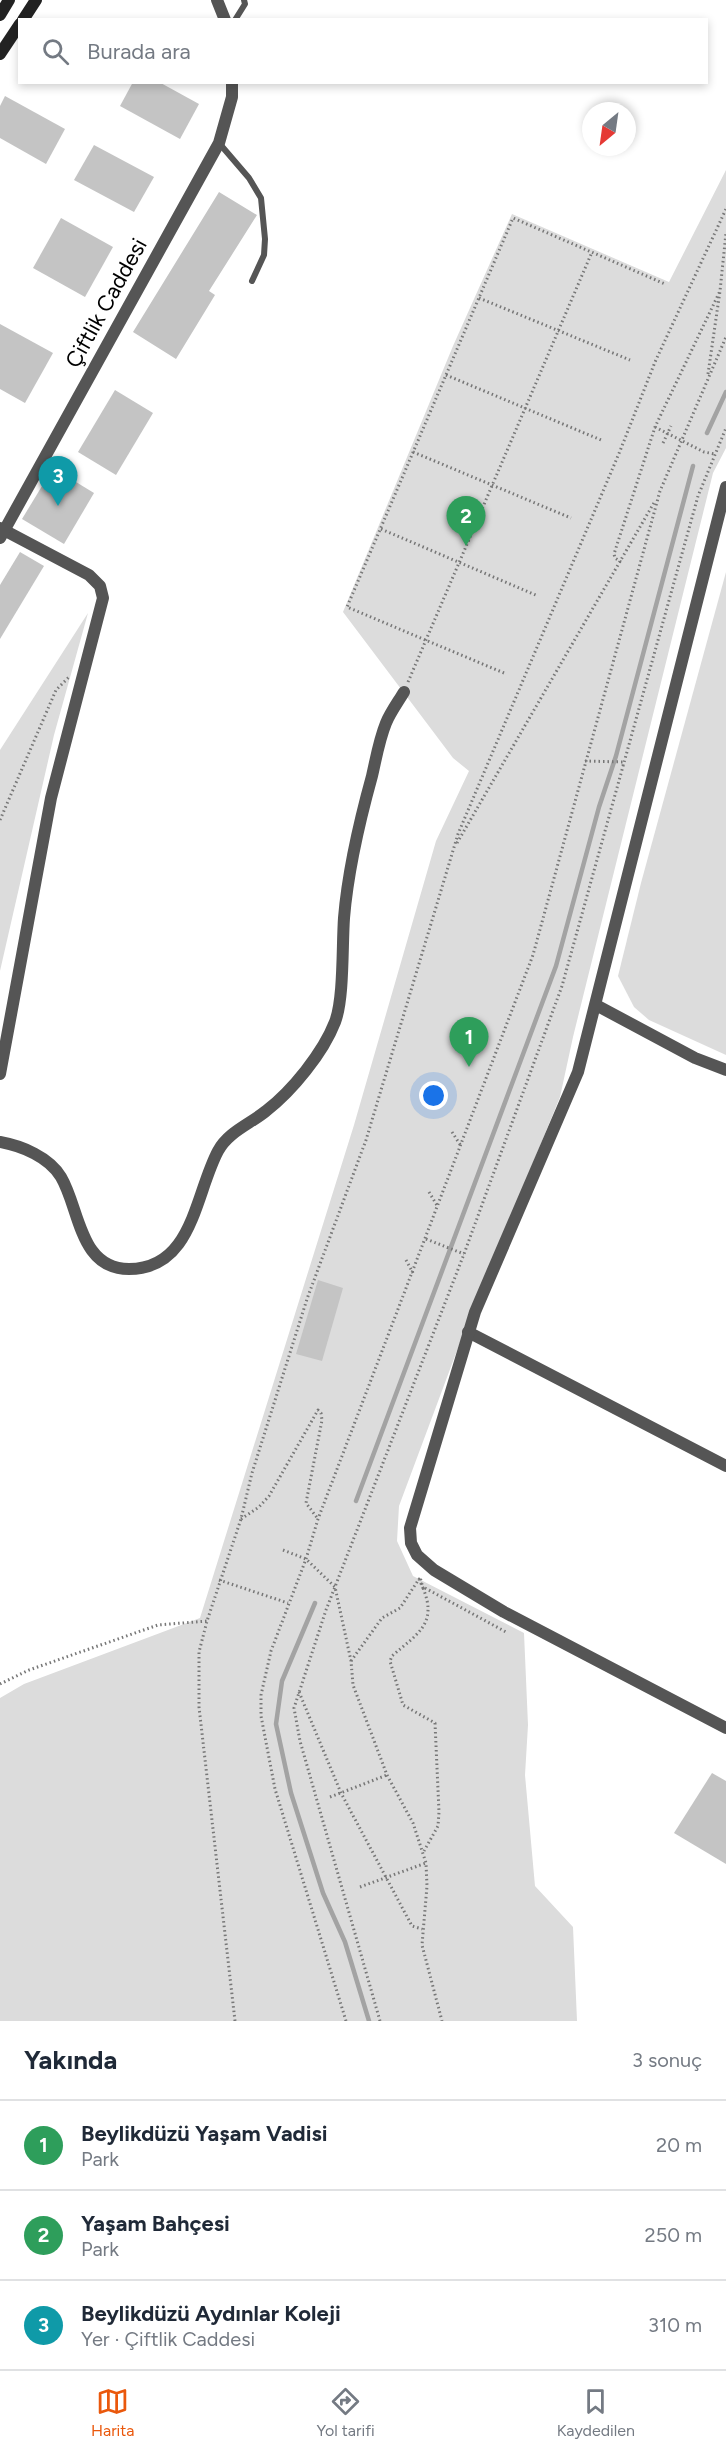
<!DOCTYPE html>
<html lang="tr">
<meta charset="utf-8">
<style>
:root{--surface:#fff;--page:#f6f6f7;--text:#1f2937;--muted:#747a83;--line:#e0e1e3;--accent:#ea580c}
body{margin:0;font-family:Figtree,sans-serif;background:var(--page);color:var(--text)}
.compass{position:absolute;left:582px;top:102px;width:54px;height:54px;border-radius:50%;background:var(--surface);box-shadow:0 3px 9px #0003;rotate:209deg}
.you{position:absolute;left:434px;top:1096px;width:21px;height:21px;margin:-15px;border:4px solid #fff;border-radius:50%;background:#1a73e8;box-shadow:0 0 0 9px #1a73e833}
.badge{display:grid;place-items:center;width:39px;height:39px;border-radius:50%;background:var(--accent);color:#fff;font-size:20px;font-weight:700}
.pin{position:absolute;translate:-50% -50px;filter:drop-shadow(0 2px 3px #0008)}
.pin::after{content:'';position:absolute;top:32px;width:21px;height:18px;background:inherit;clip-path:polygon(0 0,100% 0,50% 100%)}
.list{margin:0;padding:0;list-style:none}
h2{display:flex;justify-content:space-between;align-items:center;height:78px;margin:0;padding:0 24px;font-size:26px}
h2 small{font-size:20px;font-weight:400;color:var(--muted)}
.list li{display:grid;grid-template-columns:39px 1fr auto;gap:18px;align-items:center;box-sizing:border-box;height:90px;padding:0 24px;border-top:2px solid var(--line)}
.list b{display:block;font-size:22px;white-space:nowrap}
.list p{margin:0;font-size:20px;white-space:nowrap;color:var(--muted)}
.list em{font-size:20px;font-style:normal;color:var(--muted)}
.icon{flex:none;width:33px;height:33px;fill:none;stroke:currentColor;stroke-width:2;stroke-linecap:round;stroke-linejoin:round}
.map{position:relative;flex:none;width:726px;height:2021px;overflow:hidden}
.search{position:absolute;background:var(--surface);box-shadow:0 3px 9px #0003;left:18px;right:18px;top:18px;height:66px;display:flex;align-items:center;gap:15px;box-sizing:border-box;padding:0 21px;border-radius:0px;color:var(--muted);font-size:22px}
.sheet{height:348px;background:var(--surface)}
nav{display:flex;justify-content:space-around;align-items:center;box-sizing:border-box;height:84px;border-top:2px solid var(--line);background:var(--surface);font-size:16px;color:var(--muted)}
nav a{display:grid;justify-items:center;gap:3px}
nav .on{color:var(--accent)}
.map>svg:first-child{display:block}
.green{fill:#dcdcdc}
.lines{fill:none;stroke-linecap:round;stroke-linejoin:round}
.stream{stroke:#a3a3a3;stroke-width:4.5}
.building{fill:#c4c4c4}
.path{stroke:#777;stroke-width:3;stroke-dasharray:1.5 3;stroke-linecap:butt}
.service{stroke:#555;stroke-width:6}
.minor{stroke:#555;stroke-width:12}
.tertiary{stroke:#555;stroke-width:12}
.secondary{stroke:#222;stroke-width:12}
.labels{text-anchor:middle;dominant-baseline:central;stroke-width:6;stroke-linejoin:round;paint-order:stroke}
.street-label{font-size:22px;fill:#000;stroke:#fff}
</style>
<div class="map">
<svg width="726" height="2021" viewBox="0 0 726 2021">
<rect width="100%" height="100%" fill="#fff"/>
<g class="green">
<path d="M726,170V448L713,473L573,1037L560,1097L468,1321L399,1506L397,1541L413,1576L524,1633L528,1725L525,1775L535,1886L573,1927L577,2021H0V1698L24,1684L200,1618L354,1125L436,841L469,771L453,758L343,612L453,346L512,214L669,282Z"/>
<path d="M726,572V1055L649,1020L634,1007L618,976L641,883Z"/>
<path d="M88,613L54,735L0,971V750Z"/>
</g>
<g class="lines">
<g class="stream">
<path d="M707,433L726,392"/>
<path d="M356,1501L556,966L599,807L616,756L693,466"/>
<path d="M315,1603L282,1681L276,1724L291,1793L323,1893L345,1942L369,2021"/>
</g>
</g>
<g class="building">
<path d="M133,82H159L199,104L180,139L120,106Z"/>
<path d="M5,96L65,129L46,164L0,138V106Z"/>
<path d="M94,145L154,177L134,212L74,180Z"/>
<path d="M219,192L257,215L209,291L215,295L176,359L133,332Z"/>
<path d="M61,218L113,247L85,297L33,268Z"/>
<path d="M0,324L53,353L25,403L0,389Z"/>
<path d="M115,390L153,413L116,475L78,452Z"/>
<path d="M53,468L94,493L64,544L22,519Z"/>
<path d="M20,552L44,566L0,639V585Z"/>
<path d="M318,1280L343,1288L322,1361L296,1354Z"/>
<path d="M712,1773L726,1781V1864L674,1833Z"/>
</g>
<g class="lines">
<g class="path">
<path d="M479,298L630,360"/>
<path d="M708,374L720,291L726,233"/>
<path d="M446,375L601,440"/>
<path d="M655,427L704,452L715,454"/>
<path d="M663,443L671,426"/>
<path d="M413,452L571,518"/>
<path d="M381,529L538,596"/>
<path d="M621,562L615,558L614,554L655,427L720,291"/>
<path d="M504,673L347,607L513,218L665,284"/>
<path d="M408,682L592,252"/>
<path d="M585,761L623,762V765"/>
<path d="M0,820L56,690L69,677"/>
<path d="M457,843L655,501"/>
<path d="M452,1132L461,1146"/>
<path d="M429,1192L438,1207"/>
<path d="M426,1239L464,1254"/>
<path d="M406,1260L413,1273"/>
<path d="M241,1519L259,1507L269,1496L318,1410L321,1413L322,1420L306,1503L318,1519"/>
<path d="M283,1550L306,1559L335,1587L351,1661L353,1685L387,1775L413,1823L426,1863L427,1886L422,1945L442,2021"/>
<path d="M219,1580L288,1603"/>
<path d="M423,1588C438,1624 417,1634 392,1656L390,1661L403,1705L435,1723L439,1812L438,1826L424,1851"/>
<path d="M425,1588L506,1632"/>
<path d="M351,1661L382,1618L400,1608L419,1579L423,1588L420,1577"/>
<path d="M0,1684L29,1670L158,1625L207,1621"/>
<path d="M299,1692L341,1793L412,1926L422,1929"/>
<path d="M330,1797L387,1775"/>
<path d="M360,1887L426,1863"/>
<path d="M235,2021L199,1707V1652L207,1621L241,1519L252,1473L307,1299L366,1140L458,834L620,451L655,362L726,209"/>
<path d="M346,2021L275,1789L261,1716V1695L271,1651L306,1559L318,1519L533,955L660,491L726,337"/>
<path d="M380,2021L300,1741L294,1708L326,1610L464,1254L562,986L698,496L726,428"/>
</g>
<g class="service">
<path d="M235,20L245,4L244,0"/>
<path d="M219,143L249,178L261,198L265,239L264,255L252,281"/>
</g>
<g class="minor">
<path d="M0,528L89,575L100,586L103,598L51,798L0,1074"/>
<path d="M596,1005L695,1058L726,1070"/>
<path d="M0,1142C22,1146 49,1157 61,1177C80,1209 79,1269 129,1269C193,1269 195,1194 218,1151C228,1132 250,1124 266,1111C292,1091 323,1053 335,1022C344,999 342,946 344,918C348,869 359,823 372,776C376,759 379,740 386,723C390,713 398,702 404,692"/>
<path d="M468,1332L726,1466"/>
</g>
<g class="tertiary">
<path d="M217,0L225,20"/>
<path d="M726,487L578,1072L475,1312L410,1528L411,1543L417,1555L434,1570L504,1612L726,1728"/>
<path d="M0,538L219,143L232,97V82"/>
</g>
<g class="secondary">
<path d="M0,15L9,0"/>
<path d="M23,20L36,0"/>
<path d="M0,54L20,24"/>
</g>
</g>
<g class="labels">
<g class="street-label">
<text transform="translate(106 303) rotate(-61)">Çiftlik Caddesi</text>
</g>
</g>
</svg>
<svg class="compass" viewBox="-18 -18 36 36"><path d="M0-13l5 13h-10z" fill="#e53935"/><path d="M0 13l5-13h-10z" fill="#747a83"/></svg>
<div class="you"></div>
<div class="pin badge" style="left:469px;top:1067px;background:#2e9e5b">1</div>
<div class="pin badge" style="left:466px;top:546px;background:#2e9e5b">2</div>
<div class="pin badge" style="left:58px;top:506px;background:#0f9aa8">3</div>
<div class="search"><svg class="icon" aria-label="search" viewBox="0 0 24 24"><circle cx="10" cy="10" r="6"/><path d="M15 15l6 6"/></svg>Burada ara</div>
</div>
<section class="sheet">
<h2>Yakında<small>3 sonuç</small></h2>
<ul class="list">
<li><span class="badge" style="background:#2e9e5b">1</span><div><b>Beylikdüzü Yaşam Vadisi</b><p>Park</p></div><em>20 m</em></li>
<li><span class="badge" style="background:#2e9e5b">2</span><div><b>Yaşam Bahçesi</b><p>Park</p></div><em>250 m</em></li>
<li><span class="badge" style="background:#0f9aa8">3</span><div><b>Beylikdüzü Aydınlar Koleji</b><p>Yer · Çiftlik Caddesi</p></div><em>310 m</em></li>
</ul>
</section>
<nav>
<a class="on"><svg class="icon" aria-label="map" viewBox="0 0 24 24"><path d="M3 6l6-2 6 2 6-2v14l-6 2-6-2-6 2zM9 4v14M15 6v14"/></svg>Harita</a>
<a><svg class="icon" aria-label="directions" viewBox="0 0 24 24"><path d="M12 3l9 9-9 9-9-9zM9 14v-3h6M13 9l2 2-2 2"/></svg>Yol tarifi</a>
<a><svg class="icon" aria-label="saved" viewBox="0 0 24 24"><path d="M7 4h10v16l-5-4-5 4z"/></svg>Kaydedilen</a>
</nav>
